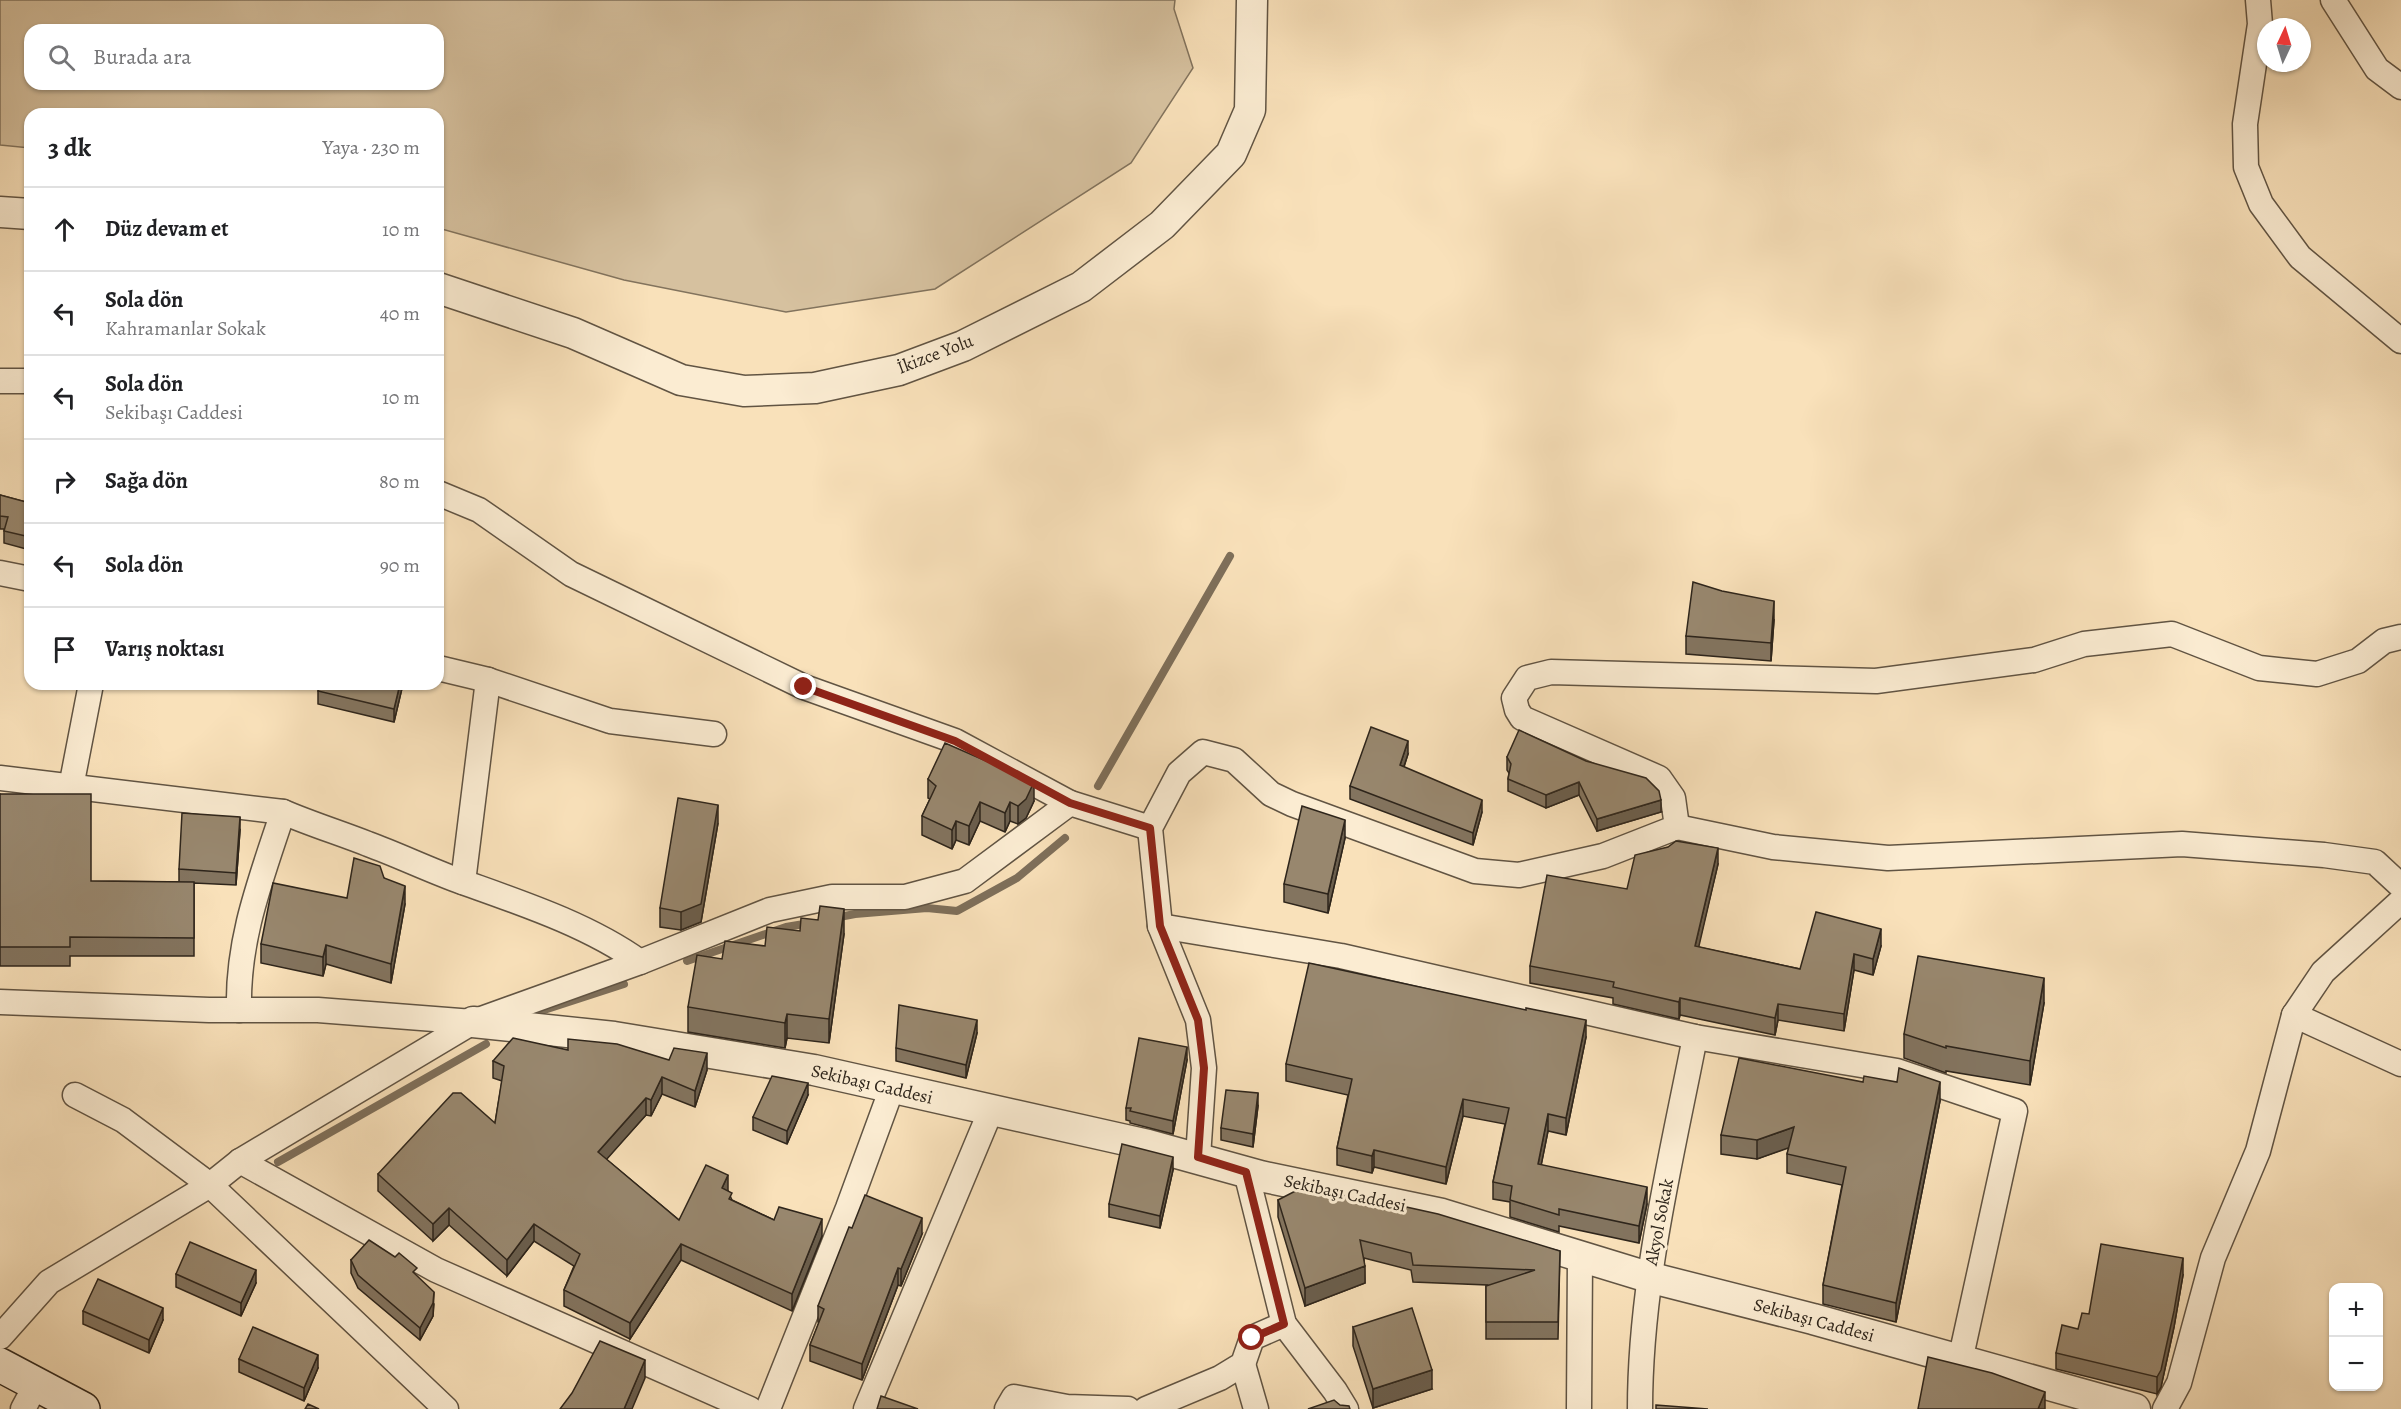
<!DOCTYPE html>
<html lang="tr">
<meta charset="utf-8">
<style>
:root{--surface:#fff;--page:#f2f2f2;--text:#202124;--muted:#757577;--line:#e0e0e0}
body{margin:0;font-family:Alegreya,serif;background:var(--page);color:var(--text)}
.controls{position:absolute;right:18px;bottom:18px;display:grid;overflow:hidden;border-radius:12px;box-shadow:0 2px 4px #0004}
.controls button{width:54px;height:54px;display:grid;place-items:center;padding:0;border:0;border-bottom:2px solid var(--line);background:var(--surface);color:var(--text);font:30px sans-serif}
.compass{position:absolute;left:2257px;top:18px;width:54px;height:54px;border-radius:50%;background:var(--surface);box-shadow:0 2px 4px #0004;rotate:4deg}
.stop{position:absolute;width:18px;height:18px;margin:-14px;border:4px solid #8f2418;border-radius:50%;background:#fff}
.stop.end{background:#8f2418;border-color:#fff;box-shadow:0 2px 6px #0008}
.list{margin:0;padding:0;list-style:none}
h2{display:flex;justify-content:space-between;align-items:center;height:78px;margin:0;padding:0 24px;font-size:26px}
h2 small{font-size:20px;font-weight:400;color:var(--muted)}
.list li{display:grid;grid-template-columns:39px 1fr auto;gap:18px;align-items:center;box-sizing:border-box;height:84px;padding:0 24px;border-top:2px solid var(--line)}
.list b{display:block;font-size:22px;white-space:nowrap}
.list p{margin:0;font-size:20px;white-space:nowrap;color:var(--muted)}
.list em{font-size:20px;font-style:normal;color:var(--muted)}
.icon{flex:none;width:33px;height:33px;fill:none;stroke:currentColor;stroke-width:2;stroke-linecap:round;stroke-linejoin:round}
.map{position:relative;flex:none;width:2401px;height:1409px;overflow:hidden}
.search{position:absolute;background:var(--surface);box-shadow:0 2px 4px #0004;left:24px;top:24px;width:420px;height:66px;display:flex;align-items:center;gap:15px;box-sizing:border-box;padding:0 21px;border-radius:18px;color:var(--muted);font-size:22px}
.panel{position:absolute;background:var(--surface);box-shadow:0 2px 4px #0004;left:24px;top:108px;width:420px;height:582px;border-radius:18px}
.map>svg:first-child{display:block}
.green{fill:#d6c19f;stroke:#82735d;stroke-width:1.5;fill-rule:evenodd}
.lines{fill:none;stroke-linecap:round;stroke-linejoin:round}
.stream{stroke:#7e6f5a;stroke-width:8}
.minor-casing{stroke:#615443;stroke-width:27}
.tertiary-casing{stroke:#615443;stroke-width:33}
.secondary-casing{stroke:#2e251b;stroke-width:36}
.minor{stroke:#fbecd2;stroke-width:24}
.tertiary{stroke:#fbecd2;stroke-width:30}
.secondary{stroke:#fbecd2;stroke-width:33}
.wall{fill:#83745f;stroke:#2e251b;stroke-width:1.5}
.shaded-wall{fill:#6a5e4d;stroke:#2e251b;stroke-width:1.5}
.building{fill:#98876e;stroke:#2e251b;stroke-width:1.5}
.route{stroke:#8f2418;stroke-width:8}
.labels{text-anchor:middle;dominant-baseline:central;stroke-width:6;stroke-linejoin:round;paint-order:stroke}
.street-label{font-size:18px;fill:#2e251b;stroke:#fbecd2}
</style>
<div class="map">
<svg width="2401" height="1409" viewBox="0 0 2401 1409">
<rect width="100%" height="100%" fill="#f9e1ba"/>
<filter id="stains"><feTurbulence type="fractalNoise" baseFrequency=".00333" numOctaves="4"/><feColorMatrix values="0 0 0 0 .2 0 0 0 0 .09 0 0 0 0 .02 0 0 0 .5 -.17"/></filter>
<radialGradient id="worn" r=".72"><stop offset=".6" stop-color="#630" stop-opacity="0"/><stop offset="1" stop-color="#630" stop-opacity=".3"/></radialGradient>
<path class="green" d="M0,0H1175L1174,9L1193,68L1131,163L935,289L786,312L624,280L438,228V114H30V148L0,145ZM30,30H438V84H30Z"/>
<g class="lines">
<g class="stream">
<path d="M1098,786L1230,556"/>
<path d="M834,918L855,914L927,908L957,911L1017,878L1065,838"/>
<path d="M687,961L786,927L810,923"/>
<path d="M541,1011L624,984"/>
<path d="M278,1162L486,1044"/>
</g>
<g class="minor-casing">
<g id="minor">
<path d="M2258,0L2260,24L2245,124L2246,167L2261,204L2300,257L2401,341"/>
<path d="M2333,0L2377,69L2401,87"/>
<path d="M0,381H30"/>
<path d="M438,493L479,510L571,574L804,687L955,741L1070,803"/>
<path d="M0,573L30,579"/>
<path d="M438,668L488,680L610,721L714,734"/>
<path d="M0,778L283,812C311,824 340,833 368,844C398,855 427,869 457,880C518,902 587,924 640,962"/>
<path d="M71,787L91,684"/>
<path d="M1677,827L1773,847L1888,858L2182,844L2324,855L2375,862L2401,886"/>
<path d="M463,882L488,680"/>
<path d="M1160,926L1341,956L1695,1037L1897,1071L2015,1111L1960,1361"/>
<path d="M0,1002L209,1010H318L473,1022"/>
<path d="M239,1010C237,939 261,879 283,812"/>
<path d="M2294,1015L2401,1064"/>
<path d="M75,1095L123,1120L210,1185L446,1409"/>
<path d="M1198,1157L1204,1068L1198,1020L1160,926L1150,828L1179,773L1203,752L1234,760L1271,794L1292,804L1475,871L1519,875L1603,856L1677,827L1673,798L1659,778L1522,718L1517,710L1514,698L1527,678L1551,672L1876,681L2034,660L2084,644L2172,634L2259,668L2317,674L2358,661L2384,641L2401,637"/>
<path d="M240,1161L436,1270L750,1409"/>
<path d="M1246,1172L1284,1324L1335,1391L1346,1409"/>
<path d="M0,1337L49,1282L210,1185L240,1161L473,1022L640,962L770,910L832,897H905L965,881L1070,803L1150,828"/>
<path d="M1243,1364L1256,1409"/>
<path d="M23,1409L37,1383"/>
<path d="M768,1409L848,1208L892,1088"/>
<path d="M866,1409L991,1110"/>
<path d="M1007,1409L1014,1397L1067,1407L1128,1409"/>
<path d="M1146,1409L1220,1378L1243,1364L1252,1338L1284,1324"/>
<path d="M1579,1409L1580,1257"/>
<path d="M1640,1409C1640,1283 1671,1160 1695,1037"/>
<path d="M2165,1409L2179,1383L2213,1258L2258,1151L2294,1015L2323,972L2401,901"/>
</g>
</g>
<g class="tertiary-casing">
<g id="tertiary">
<path d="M0,212L30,214"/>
<path d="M438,288L573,333L681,380L744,391L815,388L899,370L963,346L1081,287L1162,225L1231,154L1250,110L1252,0"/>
<path d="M473,1022L614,1037L814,1070L1148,1145L1260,1176L1442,1214L1648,1277L1813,1319L2135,1409"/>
</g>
</g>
<g class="secondary-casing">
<path id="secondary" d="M0,1365L83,1409"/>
</g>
<use href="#minor" class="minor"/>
<use href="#tertiary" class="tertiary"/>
<use href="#secondary" class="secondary"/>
</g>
<g class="wall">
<path d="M30,426V453H28V440Z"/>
<path d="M0,495L30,503V550L4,543V529H0Z"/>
<path d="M1774,620L1771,661L1686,654V636Z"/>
<path d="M403,684L394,722L318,704V691Z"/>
<path d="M1408,754L1404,767L1482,812L1473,845L1350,799V786Z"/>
<path d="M1507,757L1661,812L1597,831L1579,795L1546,808L1508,791V779L1509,773L1507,770Z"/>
<path d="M928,779L1034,801L1026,818L1018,824L1010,821L1005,832L980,821L969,845L956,840L952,849L922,835V816L930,799L928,798Z"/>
<path d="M0,794L91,881L179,882V869L240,830L236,885L194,883V956H70V966H0Z"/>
<path d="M718,823L701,922L681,930L660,927V908Z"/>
<path d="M1345,838L1328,913L1284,902V884Z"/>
<path d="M1718,864L1698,947L1800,969L1881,946L1873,975L1854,970L1844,1031L1778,1020L1775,1035L1680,1015L1679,1019L1613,1004V998L1530,983V966L1627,889Z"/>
<path d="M384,878L405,904L391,983L326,964L323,976L261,963V944Z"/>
<path d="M800,931L844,934L829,1043L787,1038L785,1048L688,1032V1007L722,959L765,946Z"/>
<path d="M2044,1003L2030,1085L1946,1071V1073L1904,1058V1034Z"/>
<path d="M977,1033L966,1078L896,1061V1048Z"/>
<path d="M1586,1037L1566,1135L1548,1131L1541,1165L1647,1204L1639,1243L1559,1226V1232L1510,1217V1202L1493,1199V1182L1505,1124L1463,1116L1446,1184L1374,1167L1372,1173L1337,1165V1148L1348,1095L1286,1081V1064Z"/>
<path d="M568,1050L669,1060L707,1070L695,1107L662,1094L651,1116L646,1115L606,1159L679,1220L728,1191L732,1200L774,1220L822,1236L792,1311L681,1260L630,1339L564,1306V1290L574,1266L534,1241L507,1276L449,1225L433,1241L378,1191V1174L495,1123L502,1081L493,1078V1061Z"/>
<path d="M1187,1060L1173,1134L1130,1123V1121L1126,1120V1108Z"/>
<path d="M808,1095L787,1144L753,1130V1117Z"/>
<path d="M1940,1101L1896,1322L1823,1304V1285L1842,1185L1787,1173V1154L1789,1147L1757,1159L1721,1154V1135Z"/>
<path d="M1258,1106L1253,1147L1221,1140V1128Z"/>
<path d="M1173,1170L1160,1228L1109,1217V1204Z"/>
<path d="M1278,1200L1370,1204L1560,1251L1558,1339H1486V1286L1487,1285L1413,1282L1411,1270L1364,1258L1365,1283L1305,1306L1278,1217Z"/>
<path d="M922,1234L901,1286L898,1285L862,1380L810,1361V1345L819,1323L818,1322V1306Z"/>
<path d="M351,1260L434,1304L433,1316L420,1340L358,1288L351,1273Z"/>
<path d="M176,1274L256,1283L241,1316L176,1287Z"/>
<path d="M2183,1275L2174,1327L2161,1387L2157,1394L2056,1369V1353L2078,1329Z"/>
<path d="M83,1311L163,1320L149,1353L83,1324Z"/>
<path d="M1353,1327L1432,1389L1373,1408L1353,1346Z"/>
<path d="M239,1359L318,1368L304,1401L239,1372Z"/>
</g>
<g class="shaded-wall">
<path d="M1774,601V620L1771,661V643Z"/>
<path d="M400,684H403L394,722V709Z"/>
<path d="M1408,741V754L1400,778V765Z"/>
<path d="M1034,782V801L1026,818L1018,824V806Z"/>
<path d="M1579,782V795L1546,808V795Z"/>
<path d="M1482,800V812L1473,845V833Z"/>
<path d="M1661,800V812L1597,831V819Z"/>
<path d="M980,802V821L969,845V826Z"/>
<path d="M1010,802V821L1005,832V813Z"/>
<path d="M718,805V823L701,922L681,930V912Z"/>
<path d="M240,817V830L236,885V873Z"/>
<path d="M1345,820V838L1328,913V894Z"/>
<path d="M956,821V840L952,849V830Z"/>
<path d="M1718,848V864L1695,963V946Z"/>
<path d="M405,886V904L391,983V964Z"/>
<path d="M844,909V934L829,1043V1019Z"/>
<path d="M1881,929V946L1873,975V959Z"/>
<path d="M326,945V964L323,976V957Z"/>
<path d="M1854,954V970L1844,1031V1014Z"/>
<path d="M2044,978V1003L2030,1085V1061Z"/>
<path d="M1680,998V1015L1679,1019V1002Z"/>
<path d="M1778,1004V1020L1775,1035V1018Z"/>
<path d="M787,1014V1038L785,1048V1023Z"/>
<path d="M977,1020V1033L966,1078V1065Z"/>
<path d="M1586,1020V1037L1566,1135V1118Z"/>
<path d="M1187,1047V1060L1173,1134V1121Z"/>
<path d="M707,1053V1070L695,1107V1091Z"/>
<path d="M662,1077V1094L651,1116V1100Z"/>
<path d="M1940,1082V1101L1896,1322V1303Z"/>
<path d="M808,1083V1095L787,1144V1131Z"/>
<path d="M1258,1093V1106L1253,1147V1134Z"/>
<path d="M646,1098V1115L598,1169V1152Z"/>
<path d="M1463,1099V1116L1446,1184V1167Z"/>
<path d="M1548,1114V1131L1538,1181V1164Z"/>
<path d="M1794,1127V1146L1757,1159V1140Z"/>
<path d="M1374,1150V1167L1372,1173V1156Z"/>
<path d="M1173,1157V1170L1160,1228V1216Z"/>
<path d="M728,1175V1192L722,1188Z"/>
<path d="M1647,1187V1204L1639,1243V1226Z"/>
<path d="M449,1208V1225L433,1241V1224Z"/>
<path d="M922,1218V1234L901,1286V1269Z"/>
<path d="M822,1219V1236L792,1311V1294Z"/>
<path d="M534,1224V1241L507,1276V1260Z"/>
<path d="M681,1244V1260L630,1339V1323Z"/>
<path d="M2183,1258V1275L2174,1327L2161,1387L2157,1394V1377Z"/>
<path d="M1365,1266V1283L1305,1306V1288Z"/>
<path d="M898,1268V1285L862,1380V1364Z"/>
<path d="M256,1270V1283L241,1316V1303Z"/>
<path d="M434,1292L433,1316L420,1340V1328Z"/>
<path d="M163,1308V1320L149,1353V1340Z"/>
<path d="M318,1355V1368L304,1401V1388Z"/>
<path d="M645,1360V1378L632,1409H624Z"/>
<path d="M1432,1370V1389L1373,1408V1389Z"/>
<path d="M2045,1392V1409H2038Z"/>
</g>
<g class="building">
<path d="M30,426V440H28Z"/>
<path d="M0,495L30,503V537L4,531L8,517L0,516Z"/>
<path d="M1693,582L1722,591L1774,601L1771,643L1686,636Z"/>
<path d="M320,684H400L394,709L318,691Z"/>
<path d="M1371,727L1408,741L1400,765L1482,800L1473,833L1350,786Z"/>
<path d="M1519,730L1586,761L1646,778L1659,791L1661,800L1597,819L1579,782L1546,795L1508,779L1511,764L1507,757Z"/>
<path d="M945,743L1034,782L1026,799L1018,806L1010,802L1005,813L980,802L969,826L956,821L952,830L922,816L936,786L928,779Z"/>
<path d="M0,794H91V881L194,882V938L70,937V947H0Z"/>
<path d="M678,798L718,805L701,904L681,912L660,908Z"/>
<path d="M1302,806L1345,820L1328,894L1284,884Z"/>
<path d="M182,813L240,817L236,873L179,869Z"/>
<path d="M1676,841L1718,848L1695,946L1800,969L1816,912L1881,929L1873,959L1854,954L1844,1014L1778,1004L1775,1018L1680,998L1679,1002L1613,987L1614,982L1530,966L1547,875L1627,889L1635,855L1668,847Z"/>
<path d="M354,858L380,866L384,878L405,886L391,964L326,945L323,957L261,944L273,883L347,898Z"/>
<path d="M820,906L844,909L829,1019L787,1014L785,1023L688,1007L697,955L722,959L725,941L765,946L767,927L800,931L801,918L818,920Z"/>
<path d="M1918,956L2044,978L2030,1061L1946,1046V1048L1904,1034Z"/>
<path d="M1309,963L1526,1010V1008L1586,1020L1566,1118L1548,1114L1538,1164L1647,1187L1639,1226L1559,1209V1215L1510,1200L1512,1186L1493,1182L1509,1108L1463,1099L1446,1167L1374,1150L1372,1156L1337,1148L1352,1079L1286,1064Z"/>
<path d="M899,1005L977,1020L966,1065L896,1048Z"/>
<path d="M513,1038L568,1050V1039L617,1044L669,1060L674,1048L707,1053L695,1091L662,1077L651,1100L646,1098L598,1152L679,1220L706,1165L728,1175L722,1188L732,1193L729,1199L774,1220L779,1207L822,1219L792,1294L681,1244L630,1323L564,1290L580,1254L534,1224L507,1260L449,1208L433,1224L378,1174L453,1093H461L495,1123L504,1066L493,1061Z"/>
<path d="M1139,1038L1187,1047L1173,1121L1130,1111L1131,1108H1126Z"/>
<path d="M1739,1058L1863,1082L1864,1076L1897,1082L1899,1068L1940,1082L1896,1303L1823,1285L1846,1167L1787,1154L1794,1127L1757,1140L1721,1135Z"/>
<path d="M772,1076L808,1083L787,1131L753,1117Z"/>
<path d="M1226,1090L1258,1093L1253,1134L1221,1128Z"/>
<path d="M1122,1144L1173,1157L1160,1216L1109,1204Z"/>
<path d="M1305,1186L1336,1192L1370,1204V1199L1438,1214L1560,1251L1558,1322H1486V1286L1535,1270L1413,1265L1411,1253L1360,1240L1365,1266L1305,1288L1278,1200Z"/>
<path d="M865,1195L922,1218L901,1269L898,1268L862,1364L810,1345L824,1309L818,1306L849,1227L852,1228Z"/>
<path d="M369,1240L395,1257L399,1253L417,1268L413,1272L434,1292L433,1303L420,1328L358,1275L351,1260Z"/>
<path d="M190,1242L256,1270L241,1303L176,1274Z"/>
<path d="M2101,1244L2183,1258L2174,1311L2161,1370L2157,1377L2056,1353L2062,1325L2078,1329L2082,1313L2089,1314Z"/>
<path d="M98,1279L163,1308L149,1340L83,1311Z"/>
<path d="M1412,1308L1432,1370L1373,1389L1353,1327Z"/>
<path d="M253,1327L318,1355L304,1388L239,1359Z"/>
<path d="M600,1341L645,1360L624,1409H560L572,1393Z"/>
<path d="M1928,1357L1992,1373L2045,1392L2038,1409H1918Z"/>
<path d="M881,1396L918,1409H877Z"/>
<path d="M1334,1400L1340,1405L1349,1406L1350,1409H1308Z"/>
<path d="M308,1404L319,1409H305Z"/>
<path d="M1656,1405L1708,1409H1656Z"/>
</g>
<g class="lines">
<path class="route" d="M804,687L955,741L1070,803L1150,828L1160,926L1198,1020L1204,1068L1198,1157L1246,1172L1284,1324L1252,1338"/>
</g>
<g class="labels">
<g class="street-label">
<text transform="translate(935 354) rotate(-21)">İkizce Yolu</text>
<text transform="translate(872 1084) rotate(13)">Sekibaşı Caddesi</text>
<text transform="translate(1345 1193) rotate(12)">Sekibaşı Caddesi</text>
<text transform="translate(1659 1222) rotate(-79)">Akyol Sokak</text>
<text transform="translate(1814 1320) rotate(15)">Sekibaşı Caddesi</text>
</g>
</g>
<rect width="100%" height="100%" filter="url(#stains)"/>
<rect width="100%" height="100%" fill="url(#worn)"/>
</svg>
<div class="controls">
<button>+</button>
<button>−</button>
</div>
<svg class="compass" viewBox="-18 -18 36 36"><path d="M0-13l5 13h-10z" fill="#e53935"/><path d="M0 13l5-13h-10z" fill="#757577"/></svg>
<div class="stop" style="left:1252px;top:1338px"></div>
<div class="stop end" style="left:804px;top:687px"></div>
<div class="search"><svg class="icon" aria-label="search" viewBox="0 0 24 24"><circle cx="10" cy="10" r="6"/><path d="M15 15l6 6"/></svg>Burada ara</div>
<section class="panel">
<h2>3 dk<small>Yaya · 230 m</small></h2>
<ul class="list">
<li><svg class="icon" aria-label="ahead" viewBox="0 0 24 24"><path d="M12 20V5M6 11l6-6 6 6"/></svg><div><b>Düz devam et</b></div><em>10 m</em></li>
<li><svg class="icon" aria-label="left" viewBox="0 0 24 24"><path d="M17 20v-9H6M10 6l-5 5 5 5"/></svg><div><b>Sola dön</b><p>Kahramanlar Sokak</p></div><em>40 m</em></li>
<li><svg class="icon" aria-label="left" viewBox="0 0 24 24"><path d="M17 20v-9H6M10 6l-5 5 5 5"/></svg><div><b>Sola dön</b><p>Sekibaşı Caddesi</p></div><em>10 m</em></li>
<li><svg class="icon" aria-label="right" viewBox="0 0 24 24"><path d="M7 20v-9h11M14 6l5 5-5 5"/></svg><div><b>Sağa dön</b></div><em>80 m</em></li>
<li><svg class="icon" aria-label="left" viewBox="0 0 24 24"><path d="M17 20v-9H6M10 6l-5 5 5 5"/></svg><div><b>Sola dön</b></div><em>90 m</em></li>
<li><svg class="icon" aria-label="arrive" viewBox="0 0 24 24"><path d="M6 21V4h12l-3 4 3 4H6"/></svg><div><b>Varış noktası</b></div></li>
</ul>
</section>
</div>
